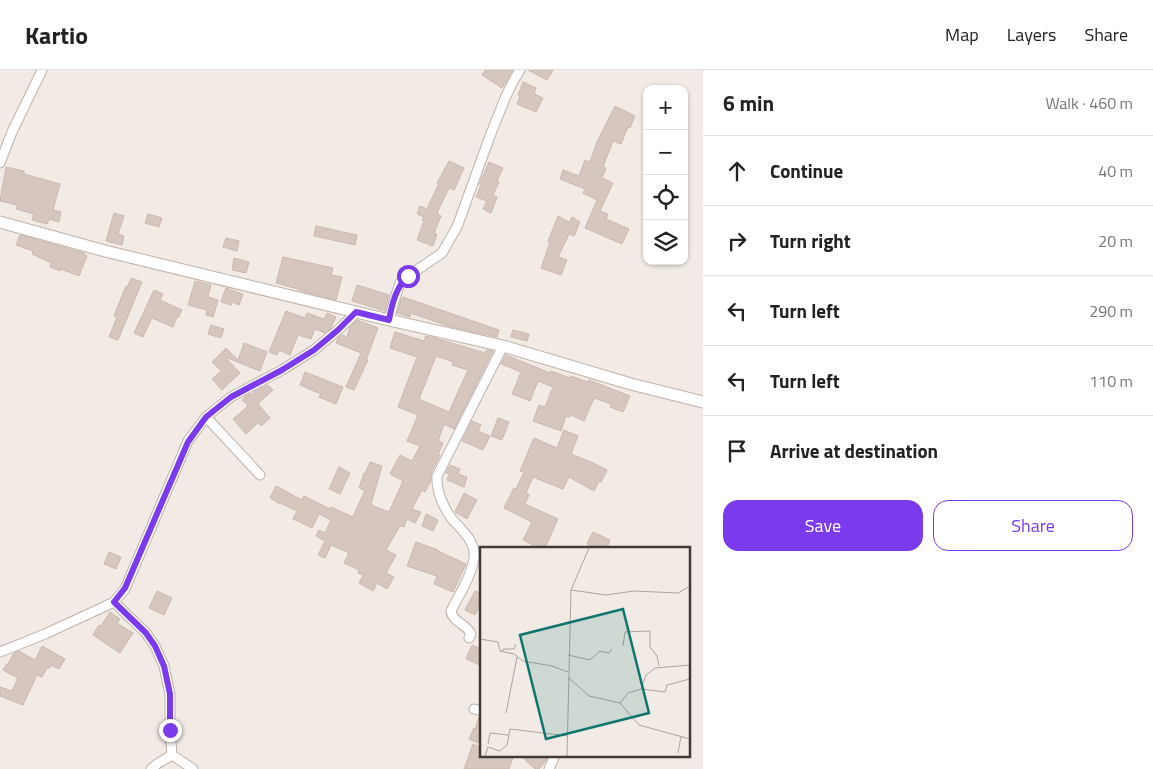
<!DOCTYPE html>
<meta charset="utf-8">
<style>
:root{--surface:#fff;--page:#f6f6f6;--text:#222;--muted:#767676;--line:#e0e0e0;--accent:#7c3aed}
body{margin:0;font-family:"Titillium Web",sans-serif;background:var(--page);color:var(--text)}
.controls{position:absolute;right:15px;top:15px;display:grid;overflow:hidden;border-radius:10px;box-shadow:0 1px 4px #0004}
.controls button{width:45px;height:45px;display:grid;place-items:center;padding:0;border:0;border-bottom:1px solid var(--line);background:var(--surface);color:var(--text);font:25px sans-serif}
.stop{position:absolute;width:15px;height:15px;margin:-11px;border:4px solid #7c3aed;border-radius:50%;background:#fff}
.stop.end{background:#7c3aed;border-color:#fff;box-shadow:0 1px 5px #0008}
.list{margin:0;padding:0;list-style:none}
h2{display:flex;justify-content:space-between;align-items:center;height:65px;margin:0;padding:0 20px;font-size:21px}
h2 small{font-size:16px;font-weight:400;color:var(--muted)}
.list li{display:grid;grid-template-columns:32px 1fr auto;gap:15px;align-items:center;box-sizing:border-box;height:70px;padding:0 20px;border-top:1px solid var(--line)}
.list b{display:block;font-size:19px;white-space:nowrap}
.list em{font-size:16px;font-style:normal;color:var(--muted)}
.actions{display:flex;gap:10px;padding:15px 20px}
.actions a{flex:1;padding:11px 0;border:1px solid var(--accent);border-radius:15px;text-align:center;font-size:18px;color:var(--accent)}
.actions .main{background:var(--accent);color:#fff}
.icon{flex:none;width:28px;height:28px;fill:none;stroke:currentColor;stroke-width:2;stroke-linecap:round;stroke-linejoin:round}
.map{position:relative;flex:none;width:703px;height:699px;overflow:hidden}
header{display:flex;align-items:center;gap:30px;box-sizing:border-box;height:70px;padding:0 25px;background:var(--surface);border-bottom:1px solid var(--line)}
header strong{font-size:24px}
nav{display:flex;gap:28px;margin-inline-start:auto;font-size:18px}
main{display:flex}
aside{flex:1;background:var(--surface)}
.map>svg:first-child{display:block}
.building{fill:#d5c6be;stroke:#ccb9af;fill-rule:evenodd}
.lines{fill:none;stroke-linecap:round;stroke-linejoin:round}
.minor-casing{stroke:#bfb3ab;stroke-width:11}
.tertiary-casing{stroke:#bfb3ab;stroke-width:13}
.minor{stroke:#fff;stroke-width:9}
.tertiary{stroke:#fff;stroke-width:11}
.route{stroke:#7c3aed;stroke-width:6}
.inset-road{fill:none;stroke:#aba49f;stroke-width:1}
.view{fill:#0f766e;fill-opacity:0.15;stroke:#0f766e;stroke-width:2.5}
.inset-edge{fill:none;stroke:#433a35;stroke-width:2.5}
</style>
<header>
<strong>Kartio</strong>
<nav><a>Map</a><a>Layers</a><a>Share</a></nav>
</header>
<main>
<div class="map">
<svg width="703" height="699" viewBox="0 0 703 699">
<rect width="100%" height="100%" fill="#f1eae5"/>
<g class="building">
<path d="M485,0H513L502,18L482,5Z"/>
<path d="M528,0H553L547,10Z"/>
<path d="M523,12L536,18L534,24L543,28L536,42L517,34L520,26L518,25Z"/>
<path d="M615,36L635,46L630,58L628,57L621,74L613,71L603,97L606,98L602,108L613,113L600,141L608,144L606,149L629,159L622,174L585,158L597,130L583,123L585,119L560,109L563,100L579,106L585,90L590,92L597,72Z"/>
<path d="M449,91L464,98L454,120L449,118L437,143L441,146L434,163L437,164L433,176L417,170L424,151L422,150L424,147L417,144L420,136L427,139L439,113H437Z"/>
<path d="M489,92L503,98L497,111L499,112L493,125L497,127L491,143L483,139L487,131L476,127L481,115L479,114L480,113Z"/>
<path d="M6,97L24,101V104L60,114L53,140L61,142L59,152L49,149L47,154L32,150L34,144L16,139L17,135L0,131Z"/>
<path d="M114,143L124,146L118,164L124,166L122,175L106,171Z"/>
<path d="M148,144L162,148L159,157L145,153Z"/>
<path d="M558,146L569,152L572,147L580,152L574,166L569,164L558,187L567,190L561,205L541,198L550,172L548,171Z"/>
<path d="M316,156L357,165L355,175L314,166Z"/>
<path d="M20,165L84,183V184L87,186L79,206L61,199L60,201L50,197L51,193L32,184L33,181L16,175Z"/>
<path d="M226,168L239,171L237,181L223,177Z"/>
<path d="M283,187L333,198L331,205L342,207L336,230L298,220V219L276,213Z"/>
<path d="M234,188L249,192L246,203L232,200Z"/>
<path d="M131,208L142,212L118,270L109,267L117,247L114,246L126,216H128Z"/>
<path d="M195,211L211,215L208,227L218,230L213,247L206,245L207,240L188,235Z"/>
<path d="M357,215L389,225L385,241L352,231Z"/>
<path d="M226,218L243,224L239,235L232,232L231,235L221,232Z"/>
<path d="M154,220L163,224L160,230L182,240L178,248L177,247L173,257L152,248L143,267L134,263Z"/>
<path d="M403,227L499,260L497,267L448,256L411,243L410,247L397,243L401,229L402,230Z"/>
<path d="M286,241L305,248L307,243L324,249L327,243L336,247L331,258L325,263L315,259L311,269L298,265L290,285L279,280L277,285L269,282Z"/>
<path d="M357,250L378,258L366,290H368L354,320L346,317L361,283L336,273L338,268L342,265L347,267L350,257Z"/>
<path d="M211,255L224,259L221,268L208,264Z"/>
<path d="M513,260L529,264L527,271L511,267Z"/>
<path d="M395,262L424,271L426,266L442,270L485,283L486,280L493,281L454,359L444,354L438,371L443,373L438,384L440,385L431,403V410L425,422L422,420L412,439L421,442L415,453L407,449L404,457L400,456L386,480L396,485L386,503L394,507L387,519L377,513L373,521L359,513L363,505L358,503L359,500L344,493L349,483L331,475L325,488L318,485L325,471L316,466L319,460L325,463L331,450L319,444L312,458L293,449L297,441L280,433V434L270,428L276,416L302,430L304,426L330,439L331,437L353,447L365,420L359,418L364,403L365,404L370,392L382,396L371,434L374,436L389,442L403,411L390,404L400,385L412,391L420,376L407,371L418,345L398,337L417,287L390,278ZM436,286L453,292L452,295L468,300L449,342L419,329Z"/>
<path d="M244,273L267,282L260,301L225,287L240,303L222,320L212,309L221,301L212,292L226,278L238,290Z"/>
<path d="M506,285L550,303L551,301L570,308L571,306L588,312L589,310L630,326L623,342L610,337L611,334L594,328L584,351L571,345L570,347L566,346L561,361L533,351L539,335L545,337L553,317L538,311L530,331L512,324L521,302L501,294Z"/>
<path d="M305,302L343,317L336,334L319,327L321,324L300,315Z"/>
<path d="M268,315L273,320L258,334L270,348L261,356L258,353L246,364L233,349L248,336L242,330L246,326L250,324L251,325L255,321Z"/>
<path d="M498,348L509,352L502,370L491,366Z"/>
<path d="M472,351L481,355L478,361L490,366L483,380L462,371Z"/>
<path d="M564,360L578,366L571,384L591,392L607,400L601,412L599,411L594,421L569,407L563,419L533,407L526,423L529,425L525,434L558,449L545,478H532L533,475L523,470L532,452L504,438L514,418L516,419L524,402L520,401L534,368L557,378Z"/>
<path d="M450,395L460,399L458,404L467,407L464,417L447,410L449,404L446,403Z"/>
<path d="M339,397L350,403L340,424L329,419Z"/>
<path d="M464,423L477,430L467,449L455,442Z"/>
<path d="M426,444L438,450L433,461L422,456Z"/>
<path d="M593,462L610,470L607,478H595L587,474Z"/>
<path d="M416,472L438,480V481L466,494L453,522L434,514L437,506L407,496Z"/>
<path d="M109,482L121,487L116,499L104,494Z"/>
<path d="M157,521L172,528L164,545L149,538Z"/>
<path d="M475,521L482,524V532L475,545L465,540Z"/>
<path d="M110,542L120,549L117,553L133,563L120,583L93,565L99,555L101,556Z"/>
<path d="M472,575L482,579V596L466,589Z"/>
<path d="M42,576L65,589L59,599L51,595L50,598L48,597L42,607L37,605L23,635L0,626V617L12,621L18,608L3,600L7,594H8L14,583L19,581L35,590Z"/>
<path d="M479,647H482V664L478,673L469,669L474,658L475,659Z"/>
<path d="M473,674L482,678V685H514L509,699H464Z"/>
<path d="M520,685H548L545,692L539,699H535Z"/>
</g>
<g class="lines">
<g class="minor-casing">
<g id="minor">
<path d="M0,93L12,62L42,0"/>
<path d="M389,250L395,228L400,213L408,206L442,183L457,157L490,66L506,26L514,10L520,0"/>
<path d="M206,347L260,405"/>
<path d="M114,532L146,563L155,576L164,596L170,624V660L172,685L193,699"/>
<path d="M469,568L471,564C466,553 453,553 451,541C459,525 471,507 474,488C476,472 462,460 452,449C443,437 436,420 437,406L503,276"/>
<path d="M0,582L45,564L97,540L114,532L125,519L188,371L206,347L231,327L282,300L314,280L338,260L357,242"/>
<path d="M474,639L482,641"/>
<path d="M151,699L157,694L172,685"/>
<path d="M549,699L555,685"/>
</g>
</g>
<g class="tertiary-casing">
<path id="tertiary" d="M0,152L105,181L389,250L503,276L631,314L703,332"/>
</g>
<use href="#minor" class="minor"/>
<use href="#tertiary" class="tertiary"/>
</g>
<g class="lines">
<path class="route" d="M170,660V624L164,596L155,576L146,563L114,532L125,518L188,372L206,347L231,327L282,300L314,280L338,260L356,242L389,250C392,234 396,217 408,206"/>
</g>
<g transform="translate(480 477)">
<rect width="210" height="210" fill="#f1eae5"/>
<path class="inset-road" d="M91,43L126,48L154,44L198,46L210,39M0,92L18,95L20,104L34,107L43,114L72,119L88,125M143,99L145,85L170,84V100L177,109L179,119M22,105L23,102H34L36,97M88,108L110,113L120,104L129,106L132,102M89,131L109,149L140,156L159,178L210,192M161,142L185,145L187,138L210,132M140,156L148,146L161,142L166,128L175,121L210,118M26,166L37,110M8,197L10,186L28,188M198,206L201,189M5,209L8,200L20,204L27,198L30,182L88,189M87,209L91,43L109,1"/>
<path class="view" d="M143,62L169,166L66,192L40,88Z"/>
<rect width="210" height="210" class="inset-edge"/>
</g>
</svg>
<div class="controls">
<button>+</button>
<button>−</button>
<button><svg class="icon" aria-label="locate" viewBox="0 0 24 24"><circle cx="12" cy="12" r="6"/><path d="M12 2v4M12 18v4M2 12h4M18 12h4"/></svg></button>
<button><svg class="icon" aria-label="layers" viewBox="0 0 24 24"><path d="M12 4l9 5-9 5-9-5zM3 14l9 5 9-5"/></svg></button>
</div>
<div class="stop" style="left:408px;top:206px"></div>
<div class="stop end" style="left:170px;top:660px"></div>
</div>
<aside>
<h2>6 min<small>Walk · 460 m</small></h2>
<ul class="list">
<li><svg class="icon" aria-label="ahead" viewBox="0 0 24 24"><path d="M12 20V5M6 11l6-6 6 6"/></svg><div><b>Continue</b></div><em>40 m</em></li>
<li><svg class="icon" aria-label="right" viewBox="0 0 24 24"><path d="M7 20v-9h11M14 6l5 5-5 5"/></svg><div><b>Turn right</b></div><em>20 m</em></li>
<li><svg class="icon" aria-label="left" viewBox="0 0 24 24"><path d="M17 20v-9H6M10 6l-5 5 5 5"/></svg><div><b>Turn left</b></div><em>290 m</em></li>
<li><svg class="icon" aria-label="left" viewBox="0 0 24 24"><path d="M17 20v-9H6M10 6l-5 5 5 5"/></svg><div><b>Turn left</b></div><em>110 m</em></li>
<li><svg class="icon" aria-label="arrive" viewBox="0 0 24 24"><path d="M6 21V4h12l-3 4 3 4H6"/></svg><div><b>Arrive at destination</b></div></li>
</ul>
<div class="actions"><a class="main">Save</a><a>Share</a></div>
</aside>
</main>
